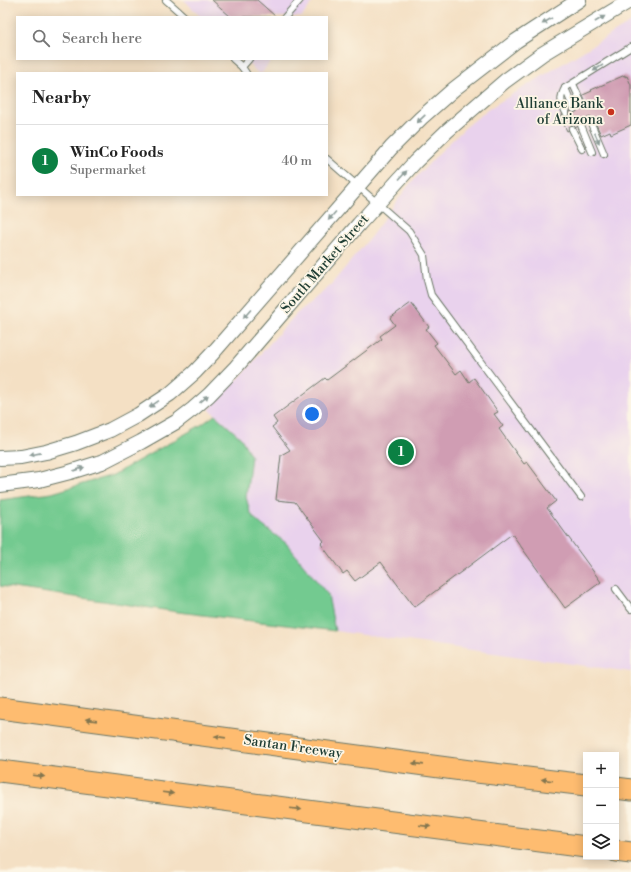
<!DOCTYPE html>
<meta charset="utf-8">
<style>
:root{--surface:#fff;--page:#f2f2f2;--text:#222;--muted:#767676;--line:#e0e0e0;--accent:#0b8043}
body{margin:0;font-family:"Libre Bodoni",serif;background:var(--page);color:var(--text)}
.controls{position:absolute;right:12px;bottom:12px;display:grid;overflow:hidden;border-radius:0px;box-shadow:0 2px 10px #0003}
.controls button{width:36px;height:36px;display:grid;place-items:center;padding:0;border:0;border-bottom:1px solid var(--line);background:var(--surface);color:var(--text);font:20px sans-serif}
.you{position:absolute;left:312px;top:414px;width:14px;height:14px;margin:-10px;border:3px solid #fff;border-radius:50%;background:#1a73e8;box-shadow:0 0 0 6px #1a73e833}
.badge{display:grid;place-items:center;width:26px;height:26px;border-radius:50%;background:var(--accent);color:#fff;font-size:13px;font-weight:700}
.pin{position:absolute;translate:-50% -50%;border:2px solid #fff;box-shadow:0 1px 4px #0006}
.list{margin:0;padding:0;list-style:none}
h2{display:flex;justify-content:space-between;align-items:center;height:52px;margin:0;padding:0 16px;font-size:17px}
h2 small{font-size:13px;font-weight:400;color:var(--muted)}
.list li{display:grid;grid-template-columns:26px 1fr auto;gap:12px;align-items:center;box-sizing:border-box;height:72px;padding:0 16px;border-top:1px solid var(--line)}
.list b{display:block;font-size:15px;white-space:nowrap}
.list p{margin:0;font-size:13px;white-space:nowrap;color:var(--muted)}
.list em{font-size:13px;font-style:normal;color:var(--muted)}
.icon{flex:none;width:22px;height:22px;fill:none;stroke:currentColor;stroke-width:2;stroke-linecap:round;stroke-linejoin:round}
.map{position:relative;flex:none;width:631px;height:872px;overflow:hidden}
.search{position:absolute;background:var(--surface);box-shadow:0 2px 10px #0003;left:16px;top:16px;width:312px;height:44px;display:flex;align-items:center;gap:10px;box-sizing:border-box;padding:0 14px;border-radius:0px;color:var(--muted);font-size:15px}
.panel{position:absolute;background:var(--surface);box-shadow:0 2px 10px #0003;left:16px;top:72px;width:312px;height:124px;border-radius:0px}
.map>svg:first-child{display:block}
.built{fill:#e9d2ed}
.green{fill:#73ca90;stroke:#498462}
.building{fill:#d09db3}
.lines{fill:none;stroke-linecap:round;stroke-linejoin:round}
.service-casing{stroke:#6a7666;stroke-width:8}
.tertiary-casing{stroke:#6a7666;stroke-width:16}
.motorway-casing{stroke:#6a7666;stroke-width:23}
.service{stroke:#fff;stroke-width:6}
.tertiary{stroke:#fff;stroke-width:14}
.motorway{stroke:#febc70;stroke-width:21}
.oneway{fill:#8f9e9a}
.oneway2{fill:#83764f}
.poi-dot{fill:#c8321e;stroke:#fcf5e5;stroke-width:1.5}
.labels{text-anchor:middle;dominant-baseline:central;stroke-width:3.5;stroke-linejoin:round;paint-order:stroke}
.poi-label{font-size:14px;fill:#1f3d34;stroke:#fcf5e5;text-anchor:end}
.street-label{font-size:14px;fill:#1f3d34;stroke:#fcf5e5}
</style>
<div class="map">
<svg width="631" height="872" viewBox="0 0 631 872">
<rect width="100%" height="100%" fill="#fcf5e5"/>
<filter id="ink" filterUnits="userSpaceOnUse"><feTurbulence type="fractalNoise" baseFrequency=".025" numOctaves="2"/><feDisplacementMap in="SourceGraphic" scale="8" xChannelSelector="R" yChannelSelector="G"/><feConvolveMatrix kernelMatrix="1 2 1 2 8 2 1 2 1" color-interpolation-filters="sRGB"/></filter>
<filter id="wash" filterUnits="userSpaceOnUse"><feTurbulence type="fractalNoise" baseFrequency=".012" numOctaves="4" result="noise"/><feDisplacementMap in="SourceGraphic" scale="16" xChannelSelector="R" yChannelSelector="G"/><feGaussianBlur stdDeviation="0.9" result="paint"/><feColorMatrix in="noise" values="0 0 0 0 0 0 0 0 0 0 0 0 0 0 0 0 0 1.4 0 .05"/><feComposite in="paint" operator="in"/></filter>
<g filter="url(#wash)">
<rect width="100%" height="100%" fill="#f4e0c4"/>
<g class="built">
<path d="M184,0H314L302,17H201Z"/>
<path d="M631,22V672L335,631L328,595L286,543L263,526L254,518L250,512L246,497L251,456L241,438L209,409L242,375L296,314L329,287L369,239L409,185L439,153L468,125L490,108Z"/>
<path d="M244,59H272L262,73H258Z"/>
</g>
<path class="green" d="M215,415L241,438L251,456L246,497L250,512L254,518L263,526L286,543L328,595L335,631L178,612L0,586V500L52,493L113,475L201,425Z"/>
<g id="blocks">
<g class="building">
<path d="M212,0H257L275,16L274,17H231Z"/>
<path d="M625,75V77L627,76L631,85V125L611,134L610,131L601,135L594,120L567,131L560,116L587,104L583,95L592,91L591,90Z"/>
<path d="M411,303L429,327L426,329L437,343L434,345L456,374L461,370L469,382L474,378L498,412L494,414L503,426L499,429L524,464L527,462L556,501L547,508L601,582L565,608L512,534L414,607L381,562L355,581L347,571L343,574L321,544L324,541L295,502L276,500L281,455L290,450L272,427L277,423L273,417L325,378L327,380L382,339L380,336L395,325L390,318Z"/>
</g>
</g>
</g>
<g filter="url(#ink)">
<use href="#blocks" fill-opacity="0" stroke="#6a7666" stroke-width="1"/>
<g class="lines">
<g class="service-casing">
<g id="service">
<path d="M166,0L185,17"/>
<path d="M285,17L300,0"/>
<path d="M233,59L242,67L246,73"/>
<path d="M242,67L249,59"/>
<path d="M573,84L583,106"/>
<path d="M565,88L574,109"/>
<path d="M566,113C561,103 559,98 565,88L631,47"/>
<path d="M590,121L604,154"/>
<path d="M581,125L592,152"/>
<path d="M572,129L582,149"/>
<path d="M327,159L409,231L424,255L427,280L431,295L581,497"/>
<path d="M616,589L631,609"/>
</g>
</g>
<g class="tertiary-casing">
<g id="tertiary">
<path d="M0,458L21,457L46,452L76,443L110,430L138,415L170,394L195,372L212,354L391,148L421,118L454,89L516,41L579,0"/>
<path d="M0,485L39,480L70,472L102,462L141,442L176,422L193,409L209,395L236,367L359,224L415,162L447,131L505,81L542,54L631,0"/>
</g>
</g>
<g class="motorway-casing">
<g id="motorway">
<path d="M0,708L477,772L586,785"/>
<path d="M0,771L586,847"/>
<path d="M616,788L631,790"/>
<path d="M616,851L631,853"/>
</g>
</g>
<use href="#service" class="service"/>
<use href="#tertiary" class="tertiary"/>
<use href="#motorway" class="motorway"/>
</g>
<defs><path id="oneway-solid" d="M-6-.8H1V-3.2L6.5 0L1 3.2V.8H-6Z"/></defs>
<g class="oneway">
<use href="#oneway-solid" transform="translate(600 19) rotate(-30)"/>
<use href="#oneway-solid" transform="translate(547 21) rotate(148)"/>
<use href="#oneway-solid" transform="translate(598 68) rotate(148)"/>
<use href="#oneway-solid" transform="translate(421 119) rotate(136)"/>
<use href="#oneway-solid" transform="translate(597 138) rotate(66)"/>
<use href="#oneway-solid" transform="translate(403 175) rotate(-48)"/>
<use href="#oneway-solid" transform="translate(332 216) rotate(131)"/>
<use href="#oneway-solid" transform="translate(247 314) rotate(131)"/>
<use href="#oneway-solid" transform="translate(204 399) rotate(-41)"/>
<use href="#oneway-solid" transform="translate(154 404) rotate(146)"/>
<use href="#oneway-solid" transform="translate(35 454) rotate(169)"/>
<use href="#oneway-solid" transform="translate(79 469) rotate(-19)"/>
</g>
<g class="oneway2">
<use href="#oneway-solid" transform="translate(91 720) rotate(-172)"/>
<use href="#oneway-solid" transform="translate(220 737) rotate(-172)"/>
<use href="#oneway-solid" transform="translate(418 764) rotate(-172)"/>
<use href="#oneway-solid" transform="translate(39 776) rotate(7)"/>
<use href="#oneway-solid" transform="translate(547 780) rotate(-173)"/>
<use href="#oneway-solid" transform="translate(168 793) rotate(7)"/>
<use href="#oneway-solid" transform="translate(296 809) rotate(7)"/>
<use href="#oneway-solid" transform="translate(425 826) rotate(7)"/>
</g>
</g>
<circle class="poi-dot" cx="611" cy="112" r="4"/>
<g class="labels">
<g class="poi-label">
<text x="603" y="104">Alliance Bank<tspan x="603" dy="16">of Arizona</tspan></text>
</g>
<g class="street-label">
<text transform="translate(325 264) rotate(-49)">South Market Street</text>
<text transform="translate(293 747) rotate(8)">Santan Freeway</text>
</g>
</g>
</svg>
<div class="controls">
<button>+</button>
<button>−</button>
<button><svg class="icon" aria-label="layers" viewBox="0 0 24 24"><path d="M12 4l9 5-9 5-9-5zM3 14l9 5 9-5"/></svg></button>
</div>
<div class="you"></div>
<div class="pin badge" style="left:401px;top:452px">1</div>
<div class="search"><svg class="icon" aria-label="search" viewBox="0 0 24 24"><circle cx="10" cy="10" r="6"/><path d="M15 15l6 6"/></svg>Search here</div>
<section class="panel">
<h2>Nearby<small></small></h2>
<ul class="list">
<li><span class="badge">1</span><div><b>WinCo Foods</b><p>Supermarket</p></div><em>40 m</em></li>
</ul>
</section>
</div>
